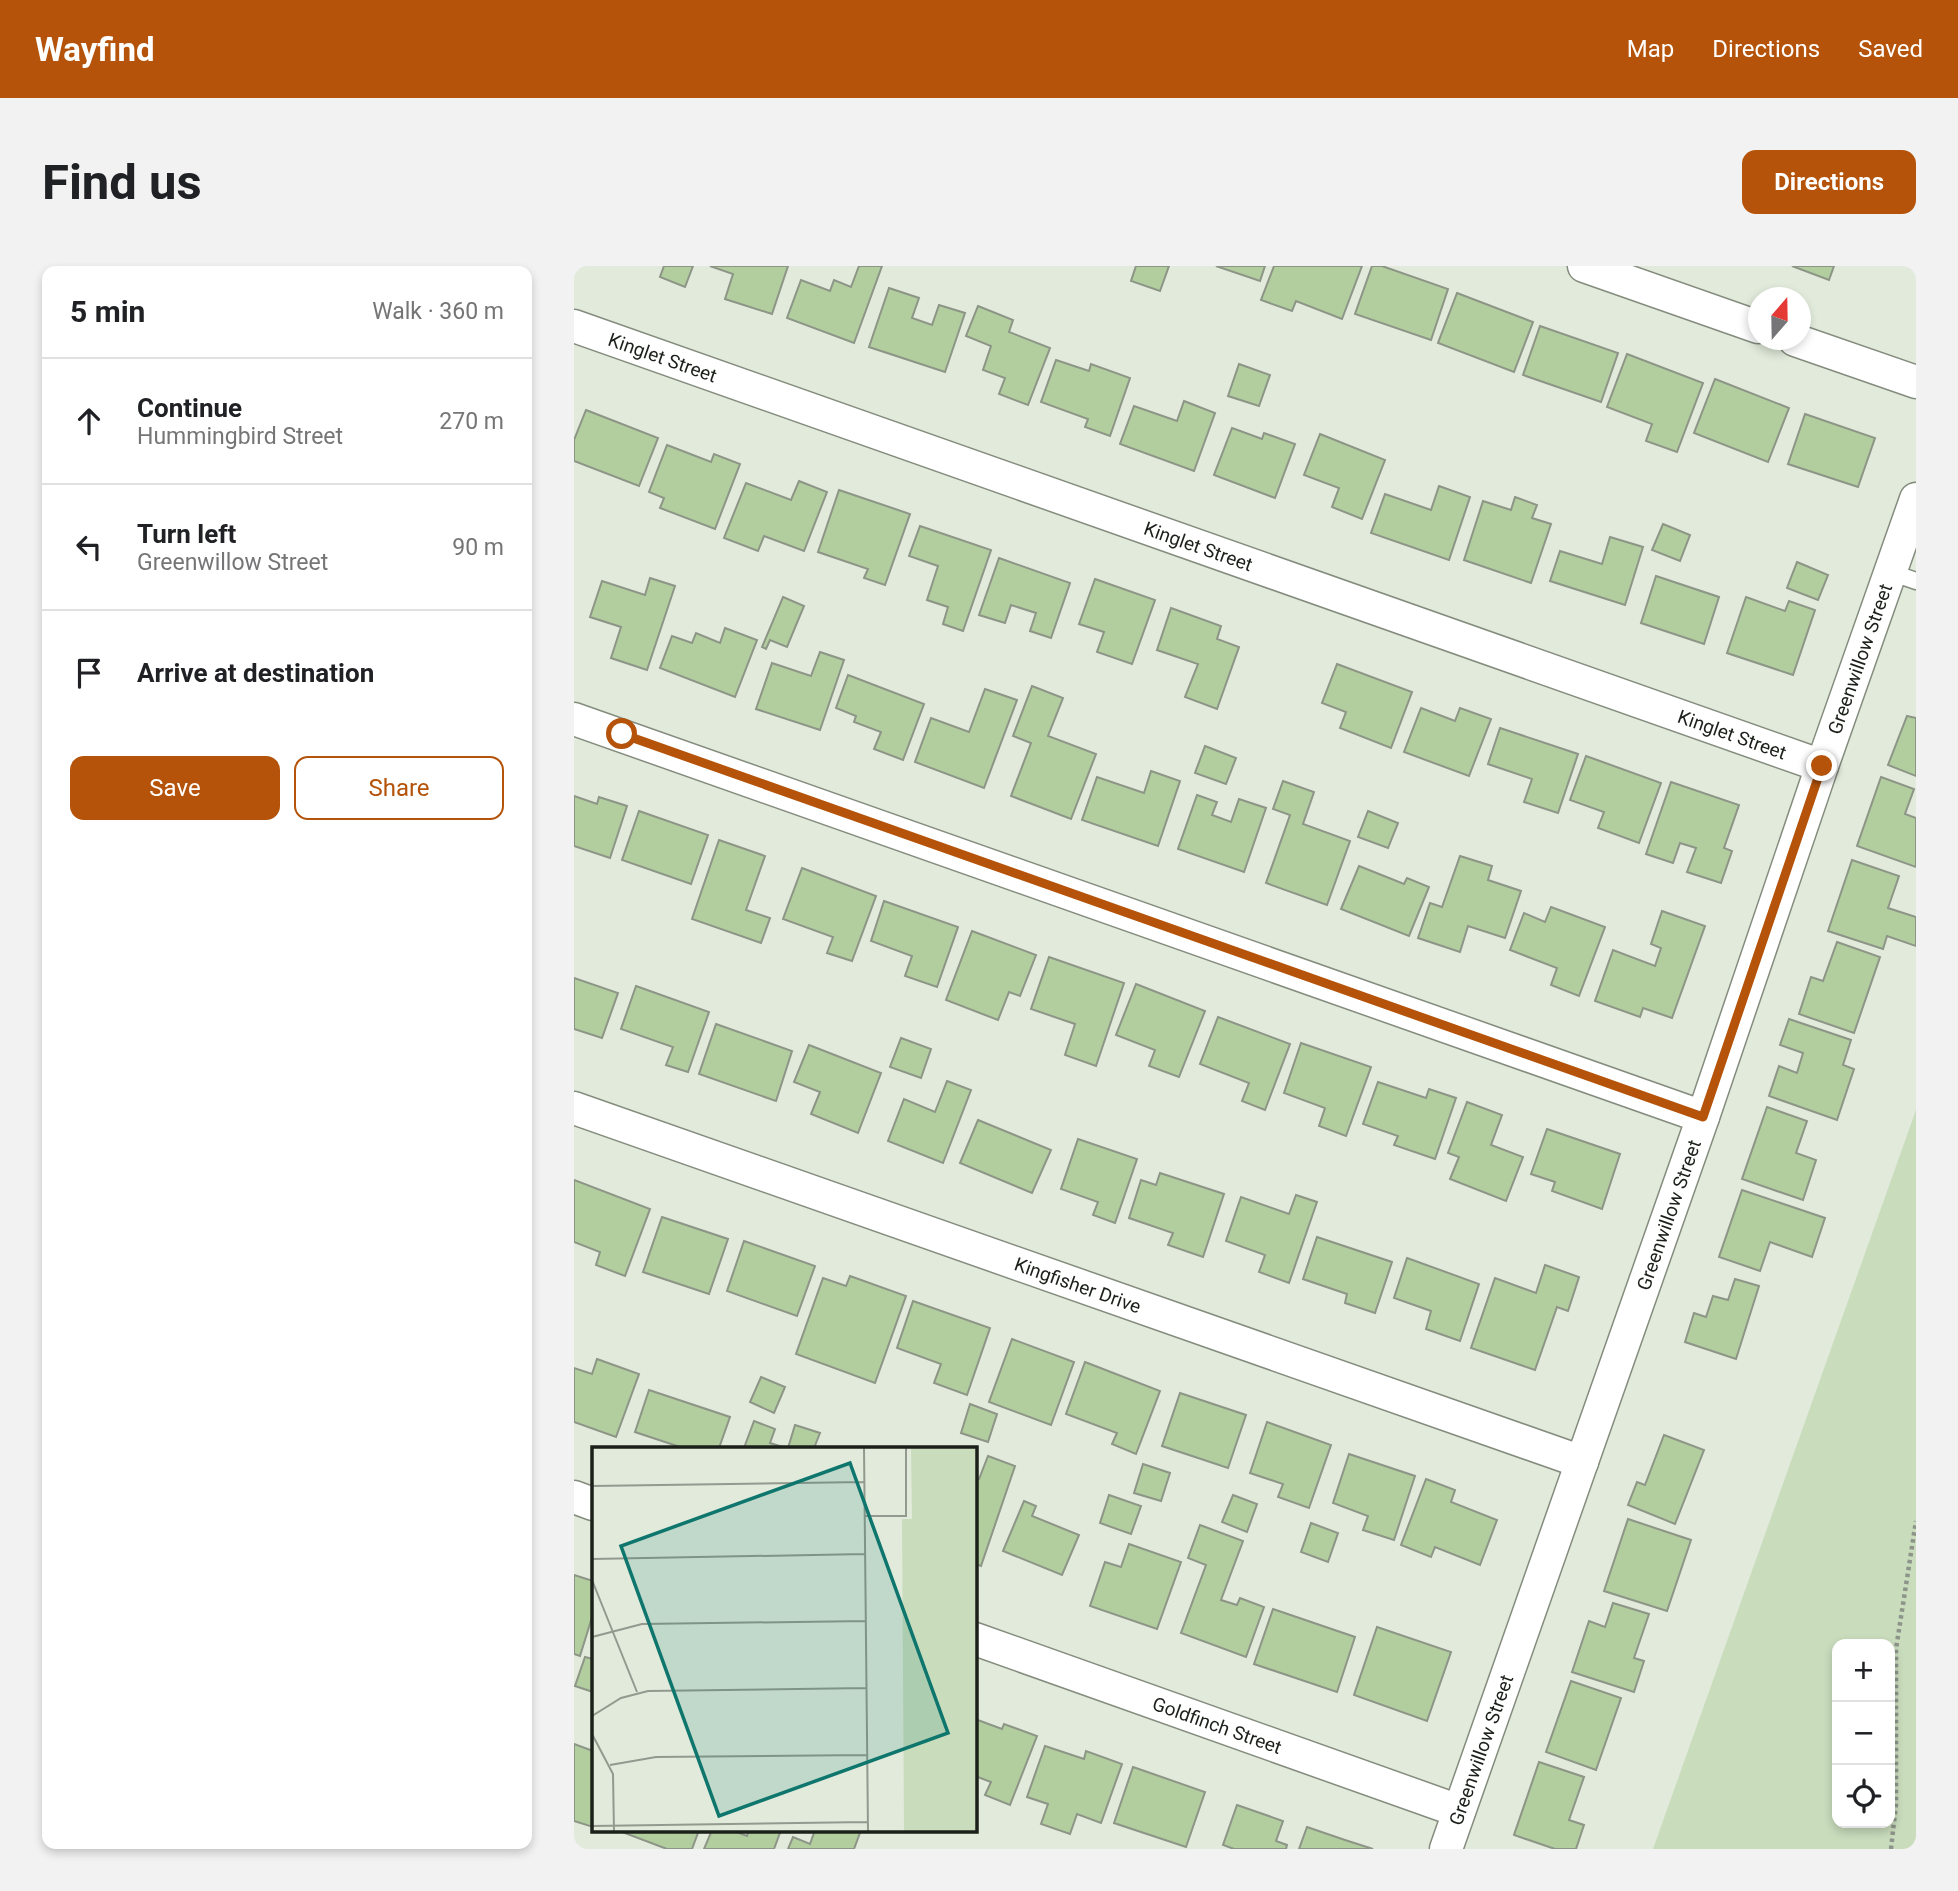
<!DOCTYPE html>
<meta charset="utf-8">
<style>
:root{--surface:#fff;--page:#f2f2f2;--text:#202124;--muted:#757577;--line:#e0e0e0;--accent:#b45309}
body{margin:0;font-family:Roboto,sans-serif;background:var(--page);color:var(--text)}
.controls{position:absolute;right:21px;bottom:21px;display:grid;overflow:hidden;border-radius:14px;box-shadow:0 4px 10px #0003}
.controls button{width:63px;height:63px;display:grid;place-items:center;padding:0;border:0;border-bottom:2px solid var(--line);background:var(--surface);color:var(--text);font:35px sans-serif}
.compass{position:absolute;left:1174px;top:21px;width:63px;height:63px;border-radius:50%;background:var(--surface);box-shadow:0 4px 10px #0003;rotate:20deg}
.stop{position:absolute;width:21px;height:21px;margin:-16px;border:5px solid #b45309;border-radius:50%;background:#fff}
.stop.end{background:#b45309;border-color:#fff;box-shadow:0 2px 7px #0008}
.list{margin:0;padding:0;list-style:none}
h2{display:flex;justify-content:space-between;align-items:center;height:91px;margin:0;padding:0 28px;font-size:30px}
h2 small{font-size:23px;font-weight:400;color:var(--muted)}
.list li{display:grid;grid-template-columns:46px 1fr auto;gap:21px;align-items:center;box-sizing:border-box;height:126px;padding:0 28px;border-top:2px solid var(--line)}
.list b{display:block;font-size:26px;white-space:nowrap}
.list p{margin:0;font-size:23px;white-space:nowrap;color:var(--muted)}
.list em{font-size:23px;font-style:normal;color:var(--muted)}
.actions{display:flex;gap:14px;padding:21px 28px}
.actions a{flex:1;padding:16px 0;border:2px solid var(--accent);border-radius:14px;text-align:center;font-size:24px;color:var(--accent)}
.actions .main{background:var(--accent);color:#fff}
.icon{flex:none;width:38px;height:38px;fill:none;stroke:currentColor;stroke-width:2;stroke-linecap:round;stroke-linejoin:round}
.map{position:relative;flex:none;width:1342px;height:1583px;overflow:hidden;border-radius:14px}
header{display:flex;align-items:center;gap:42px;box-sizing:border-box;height:98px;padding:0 35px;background:var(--accent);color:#fff}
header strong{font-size:33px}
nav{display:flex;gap:38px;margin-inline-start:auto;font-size:24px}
.intro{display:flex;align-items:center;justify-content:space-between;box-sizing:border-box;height:168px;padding:0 42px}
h1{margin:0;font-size:49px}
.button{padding:18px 32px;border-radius:14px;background:var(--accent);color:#fff;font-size:24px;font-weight:700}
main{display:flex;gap:42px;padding:0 42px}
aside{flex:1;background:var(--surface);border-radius:14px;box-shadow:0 4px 10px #0003}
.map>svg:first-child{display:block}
.green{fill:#c9dcbc;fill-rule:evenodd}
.building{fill:#b2ce9f;stroke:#8d9587;stroke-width:2}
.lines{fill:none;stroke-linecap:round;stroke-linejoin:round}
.service-casing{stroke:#848c7e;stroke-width:19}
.minor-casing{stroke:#848c7e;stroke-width:35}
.path{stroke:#8d9489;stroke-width:4.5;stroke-dasharray:3.5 3.5;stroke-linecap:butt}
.service{stroke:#fff;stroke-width:16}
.minor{stroke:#fff;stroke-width:32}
.route{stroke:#b45309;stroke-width:9}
.labels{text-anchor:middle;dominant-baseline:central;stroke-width:7;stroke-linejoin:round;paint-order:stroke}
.street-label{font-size:19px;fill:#1c201a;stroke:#eef8e8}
.inset-road{fill:none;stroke:#92998e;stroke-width:2}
.view{fill:#0f766e;fill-opacity:0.15;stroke:#0f766e;stroke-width:3.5}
.inset-edge{fill:none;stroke:#1c201a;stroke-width:3.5}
</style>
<header>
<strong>Wayfind</strong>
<nav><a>Map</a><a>Directions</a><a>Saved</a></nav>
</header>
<div class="intro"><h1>Find us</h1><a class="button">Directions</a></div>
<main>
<aside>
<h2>5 min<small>Walk · 360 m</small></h2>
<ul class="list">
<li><svg class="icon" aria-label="ahead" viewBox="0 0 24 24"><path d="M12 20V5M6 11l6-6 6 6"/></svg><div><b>Continue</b><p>Hummingbird Street</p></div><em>270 m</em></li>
<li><svg class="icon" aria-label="left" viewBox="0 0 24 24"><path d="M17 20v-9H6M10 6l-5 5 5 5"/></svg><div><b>Turn left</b><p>Greenwillow Street</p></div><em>90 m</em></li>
<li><svg class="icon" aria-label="arrive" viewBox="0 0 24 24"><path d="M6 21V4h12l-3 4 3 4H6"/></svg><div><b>Arrive at destination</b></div></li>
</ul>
<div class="actions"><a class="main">Save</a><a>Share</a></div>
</aside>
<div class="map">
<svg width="1342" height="1583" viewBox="0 0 1342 1583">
<rect width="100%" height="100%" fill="#e1eadb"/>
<path class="green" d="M1342,844V1583H1079ZM1263,1378H1316V1557H1263Z"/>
<g class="building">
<path d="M90,0H119L111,21L86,11Z"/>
<path d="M136,0H214L198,48L151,33L159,8Z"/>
<path d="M285,0H308L280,77L213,52L227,14L256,25L260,14L277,21Z"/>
<path d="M562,0H595L586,25L557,15Z"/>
<path d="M642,0H691L686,15Z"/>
<path d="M700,0H788L768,53L722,35L718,45L687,34Z"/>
<path d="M798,0H808L874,23L857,74L781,48Z"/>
<path d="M1218,0H1260L1255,14Z"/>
<path d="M315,22L345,32L338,52L358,59L365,39L391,47L371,106L295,81Z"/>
<path d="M883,27L959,56L940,106L864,77Z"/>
<path d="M404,40L439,54L435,66L476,82L454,139L425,128L431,112L409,104L417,80L392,70Z"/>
<path d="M966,60L1044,87L1027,136L949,109Z"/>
<path d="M1053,88L1129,117L1103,186L1072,175L1078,158L1033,141Z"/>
<path d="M482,94L515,105L517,98L556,112L536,170L511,161L514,153L467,136Z"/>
<path d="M665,98L696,109L685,140L654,130Z"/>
<path d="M1141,113L1215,142L1194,196L1120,167Z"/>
<path d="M610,135L641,147L620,205L546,178L560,140L603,155Z"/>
<path d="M12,144L84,172L65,220L0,195V174Z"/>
<path d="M1231,148L1301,172L1284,221L1214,198Z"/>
<path d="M658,162L688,173L690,167L721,178L701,232L640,209Z"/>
<path d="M746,168L811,194L788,253L758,241L765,222L730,209Z"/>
<path d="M93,179L137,196L140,188L166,198L141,263L86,242L90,232L75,226Z"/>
<path d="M225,215L253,226L230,285L190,270L184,285L150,272L172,217L217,234Z"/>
<path d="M865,220L896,231L875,294L797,267L811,228L857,244Z"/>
<path d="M265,224L336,248L311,319L290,312L294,303L244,286Z"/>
<path d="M941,231L963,239L958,252L977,258L957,317L890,294L909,235L937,244Z"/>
<path d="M1089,258L1116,269L1106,295L1078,284Z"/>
<path d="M346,260L417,284L389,365L369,358L374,341L353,334L364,300L335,290Z"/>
<path d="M1036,271L1069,281L1051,339L976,315L986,285L1028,298Z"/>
<path d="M425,292L496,317L477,372L456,365L462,347L437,339L431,357L405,349Z"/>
<path d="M1223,296L1254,309L1244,334L1213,322Z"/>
<path d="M1082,310L1145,331L1130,378L1067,357Z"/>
<path d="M76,312L101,320L73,404L37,392L47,361L16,351L28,315L71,329Z"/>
<path d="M521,313L581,334L558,398L523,386L530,366L505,358Z"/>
<path d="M209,331L230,340L213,381L196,374L192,383L188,381Z"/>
<path d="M1172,331L1211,345L1215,335L1241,344L1219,409L1153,387Z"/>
<path d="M597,342L647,360L643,373L665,381L643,443L611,431L624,398L583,384Z"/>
<path d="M151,362L183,374L161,431L86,402L98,370L118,377L122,367L146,377Z"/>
<path d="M246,386L270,394L246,464L182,443L198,397L237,410Z"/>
<path d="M763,398L838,426L817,482L766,462L772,446L748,437Z"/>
<path d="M274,409L350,438L329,494L300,483L307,466L280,456L282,450L262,442Z"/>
<path d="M458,420L489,432L474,470L522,488L497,553L437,530L457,477L439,470Z"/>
<path d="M411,423L443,434L410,522L341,496L357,452L395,466Z"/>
<path d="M847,442L881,455L886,442L917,453L895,510L830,486Z"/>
<path d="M1333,450L1342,452V510L1314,499Z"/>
<path d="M926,462L1004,488L984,547L950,536L958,513L914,498Z"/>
<path d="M631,480L662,492L652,518L621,507Z"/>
<path d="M1012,490L1087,517L1065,577L1024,562L1030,546L996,534Z"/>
<path d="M577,505L606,515L584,580L508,554L523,511L570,527Z"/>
<path d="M1307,511L1340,523L1331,548L1342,552V601L1283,580Z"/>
<path d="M709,515L740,526L729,558L776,575L753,639L692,617L716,549L699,543Z"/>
<path d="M1097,516L1165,539L1150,582L1158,585L1147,617L1113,606L1122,582L1106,577L1099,597L1072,588Z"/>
<path d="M623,529L643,536L638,549L657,556L665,533L692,542L670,606L604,583Z"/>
<path d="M0,530L23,538L25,531L53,540L36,592L0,580Z"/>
<path d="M65,545L134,569L117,618L48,594Z"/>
<path d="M794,545L824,557L814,582L784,571Z"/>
<path d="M145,574L191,590L172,644L196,652L187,677L118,653Z"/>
<path d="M886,590L918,600L914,614L947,625L931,672L894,660L886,686L844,672L856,637L868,641Z"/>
<path d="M1278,594L1325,610L1314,642L1342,651V680L1313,670L1309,683L1254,665Z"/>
<path d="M785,600L830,618L833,612L855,621L835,670L767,643Z"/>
<path d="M228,602L302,630L278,695L253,687L259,671L209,653Z"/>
<path d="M310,635L384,661L363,721L331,710L338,690L297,675Z"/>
<path d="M977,641L1031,661L1005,730L977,719L983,702L936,684L950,647L971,656Z"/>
<path d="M1088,645L1131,660L1098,752L1069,742L1066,751L1021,735L1039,684L1081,700L1087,682L1077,678Z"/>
<path d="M398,665L462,689L446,730L435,726L424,754L372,734Z"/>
<path d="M1263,676L1306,691L1280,767L1225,748L1237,711L1249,715Z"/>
<path d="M475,691L550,717L522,800L491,789L501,758L457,743Z"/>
<path d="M0,712L44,727L28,772L0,763Z"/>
<path d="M562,718L631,745L605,811L575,800L581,784L542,769Z"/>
<path d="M62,720L135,746L114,806L92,799L99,781L47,763Z"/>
<path d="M644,751L716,778L691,844L668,835L675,817L626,798Z"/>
<path d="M1215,753L1277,774L1269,799L1280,803L1263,854L1195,830L1205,800L1223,807L1229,787L1206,779Z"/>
<path d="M142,758L218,785L202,835L125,808Z"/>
<path d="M327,772L357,783L347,812L316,801Z"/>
<path d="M727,777L797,801L772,870L745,860L751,842L710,827Z"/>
<path d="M235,779L307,807L284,867L237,848L246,826L220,816Z"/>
<path d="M373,815L397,824L369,897L314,875L330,833L361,846Z"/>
<path d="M804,816L852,832L855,823L882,832L861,893L820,879L824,870L789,858Z"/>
<path d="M893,836L928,849L917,879L949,891L932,935L876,913L885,891L874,887Z"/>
<path d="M1193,841L1233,855L1222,887L1242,894L1229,934L1168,913Z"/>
<path d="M404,854L477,884L458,927L386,897Z"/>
<path d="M973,863L1046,888L1028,943L978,925L981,916L957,908Z"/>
<path d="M504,873L563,893L541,957L519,949L524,936L487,923Z"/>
<path d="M586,907L650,928L629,991L594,979L599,967L555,952L567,914L582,919Z"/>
<path d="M0,914L76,943L51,1010L22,999L26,986L0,976Z"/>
<path d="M1168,924L1251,952L1238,991L1196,976L1186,1005L1145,991Z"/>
<path d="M722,929L743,936L715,1017L685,1006L691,989L652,975L667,931L715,948Z"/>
<path d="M88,951L154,973L135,1028L69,1006Z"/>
<path d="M743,971L818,996L801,1047L771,1037L773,1028L729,1013Z"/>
<path d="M170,975L241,1000L223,1050L153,1025Z"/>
<path d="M833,992L905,1018L886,1075L852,1063L857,1045L820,1032Z"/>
<path d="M971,999L1005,1011L994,1045L983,1041L961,1104L897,1082L921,1012L962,1027Z"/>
<path d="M276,1010L332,1030L301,1117L222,1088L249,1012L272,1020Z"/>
<path d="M1161,1013L1185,1020L1162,1093L1111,1076L1120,1047L1132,1051L1139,1030L1154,1034Z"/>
<path d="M339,1035L416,1062L393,1129L360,1117L367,1098L323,1082Z"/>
<path d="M438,1073L500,1096L477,1159L415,1136Z"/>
<path d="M23,1093L65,1108L42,1171L0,1156V1102L18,1108Z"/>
<path d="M511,1096L586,1125L562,1188L538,1178L543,1167L492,1148Z"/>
<path d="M187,1111L211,1121L200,1147L176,1136Z"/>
<path d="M75,1124L156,1151L145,1182H109L61,1166Z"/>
<path d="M606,1127L672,1149L654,1202L588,1180Z"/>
<path d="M396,1138L423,1148L414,1176L387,1167Z"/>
<path d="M180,1155L201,1163L196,1177L212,1182H170Z"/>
<path d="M693,1156L757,1179L735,1242L704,1231L709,1218L676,1207Z"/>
<path d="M221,1159L246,1167L240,1182H214Z"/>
<path d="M1090,1169L1130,1184L1101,1258L1054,1239L1063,1216L1071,1219Z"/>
<path d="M775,1188L841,1210L820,1274L789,1264L794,1250L759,1237Z"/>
<path d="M414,1190L441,1200L407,1300L401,1298V1212L405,1213Z"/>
<path d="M569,1198L596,1207L587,1235L560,1227Z"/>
<path d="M852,1213L881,1224L877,1236L923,1254L906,1299L861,1281L857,1291L827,1279Z"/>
<path d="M535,1229L567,1240L557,1268L526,1257Z"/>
<path d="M659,1229L683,1238L673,1266L648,1256Z"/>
<path d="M450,1235L462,1240L458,1250L505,1269L488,1309L429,1285Z"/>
<path d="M1054,1253L1117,1274L1093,1345L1030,1325Z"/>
<path d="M737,1257L764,1267L754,1296L727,1286Z"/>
<path d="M626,1259L669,1275L647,1334L663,1339L666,1332L690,1341L672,1391L607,1367L632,1299L614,1292Z"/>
<path d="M555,1278L607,1296L583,1363L516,1340L531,1296L547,1301Z"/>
<path d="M0,1309L19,1315V1348L6,1390L0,1388Z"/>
<path d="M1039,1337L1075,1348L1060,1392L1070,1395L1060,1426L998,1406L1015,1355L1031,1361Z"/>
<path d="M699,1343L781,1371L763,1426L680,1398Z"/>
<path d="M803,1361L877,1386L853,1455L780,1429Z"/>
<path d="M11,1391L19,1393V1426L1,1420Z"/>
<path d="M997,1415L1047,1432L1022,1504L972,1486Z"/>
<path d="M401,1453L428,1463L430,1458L463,1470L436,1539L411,1529L417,1516L401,1510Z"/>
<path d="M0,1478L19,1485V1561L0,1555Z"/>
<path d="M471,1480L510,1493L512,1485L548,1498L527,1557L503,1548L496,1568L467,1558L474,1538L453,1531Z"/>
<path d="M965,1496L1010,1511L995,1554L1010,1559L1002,1583H981L940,1569Z"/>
<path d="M559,1501L631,1526L612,1581L540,1557Z"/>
<path d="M663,1539L709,1555L702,1575L713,1579L712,1583H660L649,1579Z"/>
<path d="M733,1561L771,1574L799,1583H725Z"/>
<path d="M49,1564H125L118,1583H93L48,1566Z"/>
<path d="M138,1564H157L173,1570L175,1564H207L200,1583H130Z"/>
<path d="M241,1564H287L280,1583H214L219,1571L236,1578Z"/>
</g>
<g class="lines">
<g class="service-casing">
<path id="service" d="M1316,306L1342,315"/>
</g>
<g class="minor-casing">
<g id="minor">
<path d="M1010,0L1184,61"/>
<path id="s1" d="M0,60L1248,500"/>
<path d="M1221,74L1342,116"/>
<path d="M0,453L1129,851"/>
<path id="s2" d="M0,842L1008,1196"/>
<path d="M0,1231L19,1238"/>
<path id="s3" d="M401,1373L885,1545"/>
<path id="s4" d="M872,1583L1129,851L1248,500L1342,233"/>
</g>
</g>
<path class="path" d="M1317,1583L1322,1538V1383L1342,1255"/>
<use href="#service" class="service"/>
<use href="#minor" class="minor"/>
</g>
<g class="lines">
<path class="route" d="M48,468L1129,851L1248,500"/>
</g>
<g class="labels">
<g class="street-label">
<text stroke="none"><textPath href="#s1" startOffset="94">Kinglet Street</textPath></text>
<text stroke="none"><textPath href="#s1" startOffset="662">Kinglet Street</textPath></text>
<text stroke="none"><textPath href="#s4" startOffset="1260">Greenwillow Street</textPath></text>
<text stroke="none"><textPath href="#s1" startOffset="1228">Kinglet Street</textPath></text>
<text stroke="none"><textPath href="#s4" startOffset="672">Greenwillow Street</textPath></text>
<text stroke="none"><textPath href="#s2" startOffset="534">Kingfisher Drive</textPath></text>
<text stroke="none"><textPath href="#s3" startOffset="257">Goldfinch Street</textPath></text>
<text stroke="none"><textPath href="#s4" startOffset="105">Greenwillow Street</textPath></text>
</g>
</g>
<g transform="translate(18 1181)">
<rect width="385" height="385" fill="#e1eadb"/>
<path d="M319,1H385V384H312L310,72H320Z" fill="#c9dcbc"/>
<path class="inset-road" d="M272,1L276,384M0,39L272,35M272,69H314V1M0,112L273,107M0,133L45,245M0,190L50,177L274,174M0,269L29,251L56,244L275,241M0,287L21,327L22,384M18,318L64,310L276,308M0,379L276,375"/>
<path class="view" d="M258,16L356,286L127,369L29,99Z"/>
<rect width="385" height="385" class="inset-edge"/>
</g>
</svg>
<div class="controls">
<button>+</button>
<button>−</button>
<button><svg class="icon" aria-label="locate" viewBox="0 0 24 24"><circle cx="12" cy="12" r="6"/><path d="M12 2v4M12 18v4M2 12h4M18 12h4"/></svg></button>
</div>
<svg class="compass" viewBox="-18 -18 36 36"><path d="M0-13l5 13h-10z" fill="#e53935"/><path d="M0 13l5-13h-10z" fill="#757577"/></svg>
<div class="stop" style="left:48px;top:468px"></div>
<div class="stop end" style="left:1248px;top:500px"></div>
</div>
</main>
